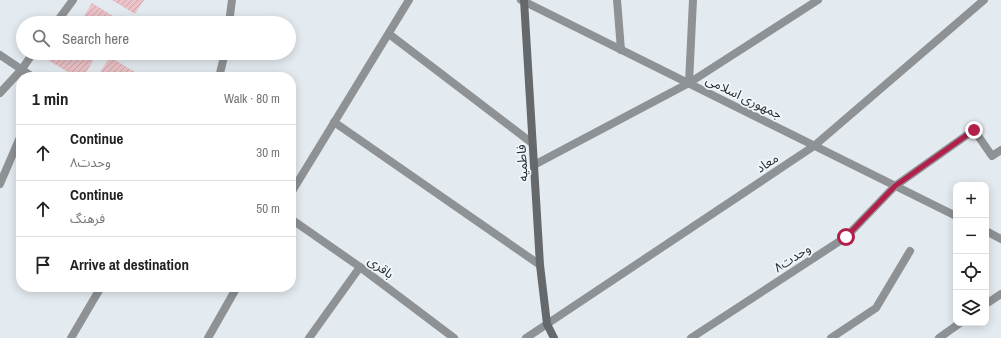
<!DOCTYPE html>
<meta charset="utf-8">
<style>
:root{--surface:#fff;--page:#f6f6f6;--text:#222;--muted:#767676;--line:#e0e0e0}
body{margin:0;font-family:"Archivo Narrow","Noto Sans Arabic",sans-serif;background:var(--page);color:var(--text)}
.controls{position:absolute;right:12px;bottom:12px;display:grid;overflow:hidden;border-radius:8px;box-shadow:0 2px 10px #0003}
.controls button{width:36px;height:36px;display:grid;place-items:center;padding:0;border:0;border-bottom:1px solid var(--line);background:var(--surface);color:var(--text);font:20px sans-serif}
.stop{position:absolute;width:12px;height:12px;margin:-9px;border:3px solid #b1204b;border-radius:50%;background:#fff}
.stop.end{background:#b1204b;border-color:#fff;box-shadow:0 1px 4px #0008}
.list{margin:0;padding:0;list-style:none}
h2{display:flex;justify-content:space-between;align-items:center;height:52px;margin:0;padding:0 16px;font-size:17px}
h2 small{font-size:13px;font-weight:400;color:var(--muted)}
.list li{display:grid;grid-template-columns:26px 1fr auto;gap:12px;align-items:center;box-sizing:border-box;height:56px;padding:0 16px;border-top:1px solid var(--line)}
.list b{display:block;font-size:15px;white-space:nowrap}
.list p{margin:0;font-size:13px;white-space:nowrap;color:var(--muted)}
.list em{font-size:13px;font-style:normal;color:var(--muted)}
.icon{flex:none;width:22px;height:22px;fill:none;stroke:currentColor;stroke-width:2;stroke-linecap:round;stroke-linejoin:round}
.map{position:relative;flex:none;width:1001px;height:338px;overflow:hidden}
.search{position:absolute;background:var(--surface);box-shadow:0 2px 10px #0003;left:16px;top:16px;width:280px;height:44px;display:flex;align-items:center;gap:10px;box-sizing:border-box;padding:0 14px;border-radius:22px;color:var(--muted);font-size:15px}
.panel{position:absolute;background:var(--surface);box-shadow:0 2px 10px #0003;left:16px;top:72px;width:280px;height:220px;border-radius:16px}
.map>svg:first-child{display:block}
.building{fill:url(#building-hatch)}
.lines{fill:none;stroke-linecap:round;stroke-linejoin:round}
.minor{stroke:#8f9294;stroke-width:8}
.tertiary{stroke:#8f9294;stroke-width:8}
.secondary{stroke:#65696c;stroke-width:8}
.route{stroke:#b1204b;stroke-width:5}
.labels{text-anchor:middle;dominant-baseline:central;stroke-width:3.5;stroke-linejoin:round;paint-order:stroke}
.street-label{font-size:13px;fill:#2b2e30;stroke:#f1f8fd}
</style>
<div class="map">
<svg width="1001" height="338" viewBox="0 0 1001 338">
<defs>
<pattern id="building-hatch" width="6" height="6" patternUnits="userSpaceOnUse"><rect width="6" height="6" fill="#ebc2c7"/><path d="M-1 1l2-2M0 6l6-6M5 7l2-2" fill="none" stroke="#caa7ab"/></pattern>
</defs>
<rect width="100%" height="100%" fill="#e4ebf0"/>
<g class="building">
<path d="M112,0H144L135,14Z"/>
<path d="M92,3L124,23H80Z"/>
<path d="M53,53H98L83,77H76L48,60Z"/>
<path d="M110,57L143,77H97Z"/>
</g>
<g class="lines">
<g class="minor">
<path d="M617,0L621,50"/>
<path d="M56,23L73,0"/>
<path d="M229,23L232,0"/>
<path d="M389,34L532,143"/>
<path d="M219,77L225,53"/>
<path d="M689,83L693,0"/>
<path d="M0,93L22,69L33,53"/>
<path d="M334,122L540,265"/>
<path d="M534,165L689,83L818,0"/>
<path d="M0,184L21,135"/>
<path d="M291,193L409,0"/>
<path d="M986,304L1001,294"/>
<path d="M547,324L814,146L984,0"/>
<path d="M71,338L101,287"/>
<path d="M208,338L237,287"/>
<path d="M309,338L360,267"/>
<path d="M691,338L846,237L895,186L974,130L992,156L1001,150"/>
<path d="M831,338L876,308L910,251"/>
<path d="M939,338L960,323"/>
</g>
<g class="tertiary">
<path d="M521,0L956,216"/>
<path d="M0,55L33,77"/>
<path d="M291,219L360,267L454,338"/>
<path d="M986,231L1001,239"/>
<path d="M526,338L547,324"/>
</g>
<path class="secondary" d="M524,0L540,265L547,324L554,338"/>
</g>
<g class="lines">
<path class="route" d="M846,237L895,186L974,130"/>
</g>
<g class="labels">
<g class="street-label">
<text transform="translate(744 97) rotate(26)">جمهوری اسلامی</text>
<text transform="translate(522 163) rotate(-93)">فاطمیه</text>
<text transform="translate(767 163) rotate(-34)">معاد</text>
<text transform="translate(792 258) rotate(-33)">وحدت۸</text>
<text transform="translate(381 267) rotate(37)">باقری</text>
</g>
</g>
</svg>
<div class="controls">
<button>+</button>
<button>−</button>
<button><svg class="icon" aria-label="locate" viewBox="0 0 24 24"><circle cx="12" cy="12" r="6"/><path d="M12 2v4M12 18v4M2 12h4M18 12h4"/></svg></button>
<button><svg class="icon" aria-label="layers" viewBox="0 0 24 24"><path d="M12 4l9 5-9 5-9-5zM3 14l9 5 9-5"/></svg></button>
</div>
<div class="stop" style="left:846px;top:237px"></div>
<div class="stop end" style="left:974px;top:130px"></div>
<div class="search"><svg class="icon" aria-label="search" viewBox="0 0 24 24"><circle cx="10" cy="10" r="6"/><path d="M15 15l6 6"/></svg>Search here</div>
<section class="panel">
<h2>1 min<small>Walk · 80 m</small></h2>
<ul class="list">
<li><svg class="icon" aria-label="ahead" viewBox="0 0 24 24"><path d="M12 20V5M6 11l6-6 6 6"/></svg><div><b>Continue</b><p>وحدت۸</p></div><em>30 m</em></li>
<li><svg class="icon" aria-label="ahead" viewBox="0 0 24 24"><path d="M12 20V5M6 11l6-6 6 6"/></svg><div><b>Continue</b><p>فرهنگ</p></div><em>50 m</em></li>
<li><svg class="icon" aria-label="arrive" viewBox="0 0 24 24"><path d="M6 21V4h12l-3 4 3 4H6"/></svg><div><b>Arrive at destination</b></div></li>
</ul>
</section>
</div>
